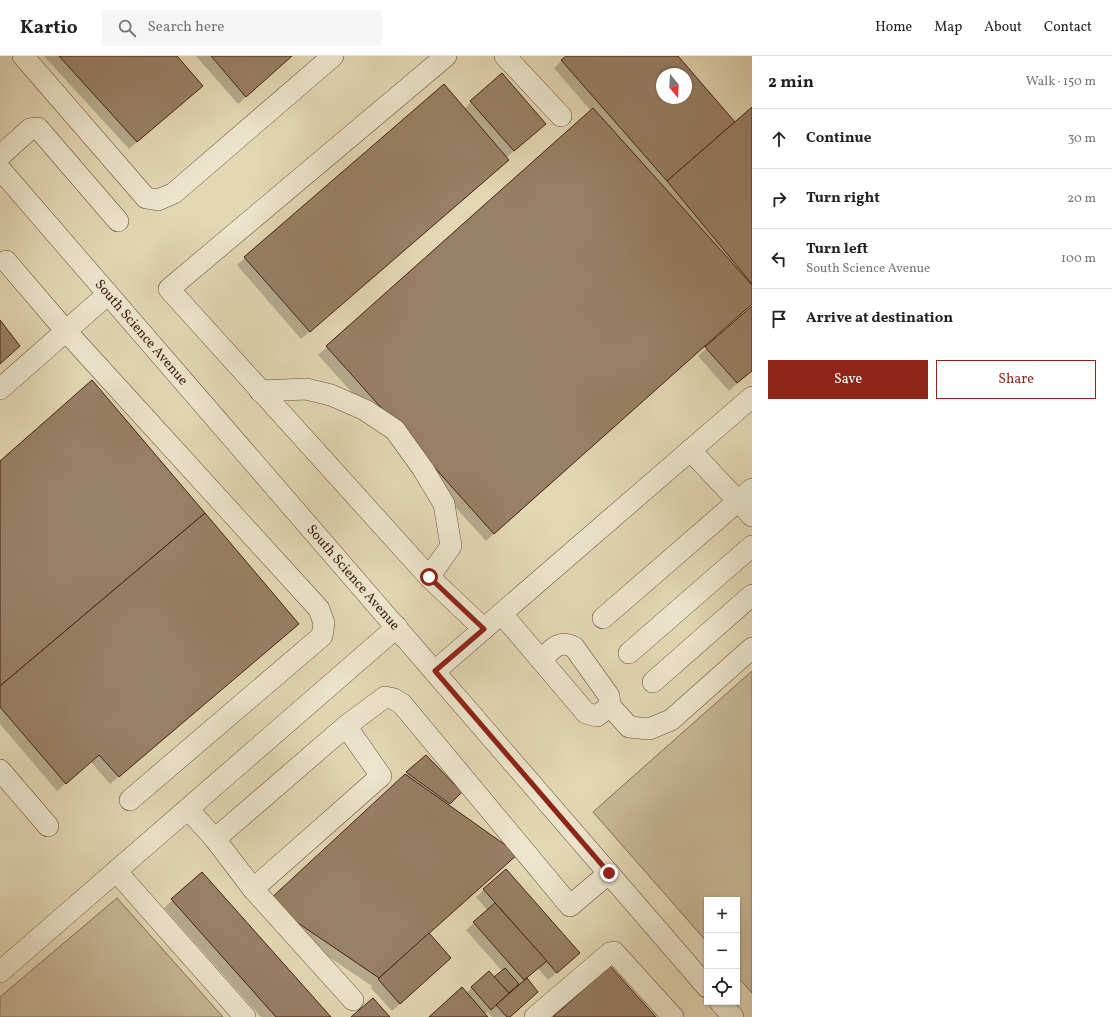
<!DOCTYPE html>
<meta charset="utf-8">
<style>
:root{--surface:#fff;--page:#f6f6f6;--text:#202124;--muted:#757577;--line:#e0e0e0;--accent:#8f2418}
body{margin:0;font-family:Vollkorn,serif;background:var(--page);color:var(--text)}
.controls{position:absolute;right:12px;bottom:12px;display:grid;overflow:hidden;border-radius:0px;box-shadow:0 1px 3px #0004}
.controls button{width:36px;height:36px;display:grid;place-items:center;padding:0;border:0;border-bottom:1px solid var(--line);background:var(--surface);color:var(--text);font:20px sans-serif}
.compass{position:absolute;left:656px;top:12px;width:36px;height:36px;border-radius:50%;background:var(--surface);box-shadow:0 1px 3px #0004;rotate:162deg}
.stop{position:absolute;width:12px;height:12px;margin:-9px;border:3px solid #8f2418;border-radius:50%;background:#fff}
.stop.end{background:#8f2418;border-color:#fff;box-shadow:0 1px 4px #0008}
.list{margin:0;padding:0;list-style:none}
h2{display:flex;justify-content:space-between;align-items:center;height:52px;margin:0;padding:0 16px;font-size:17px}
h2 small{font-size:13px;font-weight:400;color:var(--muted)}
.list li{display:grid;grid-template-columns:26px 1fr auto;gap:12px;align-items:center;box-sizing:border-box;height:60px;padding:0 16px;border-top:1px solid var(--line)}
.list b{display:block;font-size:15px;white-space:nowrap}
.list p{margin:0;font-size:13px;white-space:nowrap;color:var(--muted)}
.list em{font-size:13px;font-style:normal;color:var(--muted)}
.actions{display:flex;gap:8px;padding:12px 16px}
.actions a{flex:1;padding:9px 0;border:1px solid var(--accent);border-radius:0px;text-align:center;font-size:14px;color:var(--accent)}
.actions .main{background:var(--accent);color:#fff}
.icon{flex:none;width:22px;height:22px;fill:none;stroke:currentColor;stroke-width:2;stroke-linecap:round;stroke-linejoin:round}
.map{position:relative;flex:none;width:752px;height:961px;overflow:hidden}
header{display:flex;align-items:center;gap:24px;box-sizing:border-box;height:56px;padding:0 20px;background:var(--surface);border-bottom:1px solid var(--line)}
header strong{font-size:19px}
nav{display:flex;gap:22px;margin-inline-start:auto;font-size:14px}
.search{width:280px;height:36px;background:var(--page);display:flex;align-items:center;gap:10px;box-sizing:border-box;padding:0 14px;border-radius:0px;color:var(--muted);font-size:15px}
main{display:flex}
aside{flex:1;background:var(--surface)}
.map>svg:first-child{display:block}
.green{fill:#c9b999;stroke:#876d56}
.shadow{fill:#0003;fill-rule:evenodd}
.building{fill:#988067;stroke:#452113;fill-rule:evenodd}
.lines{fill:none;stroke-linecap:round;stroke-linejoin:round}
.minor-casing{stroke:#6d4f3b;stroke-width:22}
.minor{stroke:#ede6ce;stroke-width:21}
.route{stroke:#8f2418;stroke-width:5}
.labels{text-anchor:middle;dominant-baseline:central;stroke-width:3;stroke-linejoin:round;paint-order:stroke}
.street-label{font-size:14px;fill:#452113;stroke:#ede6ce}
</style>
<header>
<strong>Kartio</strong>
<div class="search"><svg class="icon" aria-label="search" viewBox="0 0 24 24"><circle cx="10" cy="10" r="6"/><path d="M15 15l6 6"/></svg>Search here</div>
<nav><a>Home</a><a>Map</a><a>About</a><a>Contact</a></nav>
</header>
<main>
<div class="map">
<svg width="752" height="961" viewBox="0 0 752 961">
<rect width="100%" height="100%" fill="#e4d8b4"/>
<filter id="stains"><feTurbulence type="fractalNoise" baseFrequency=".005" numOctaves="4"/><feColorMatrix values="0 0 0 0 .2 0 0 0 0 .09 0 0 0 0 .02 0 0 0 .5 -.17"/></filter>
<radialGradient id="worn" r=".72"><stop offset=".6" stop-color="#630" stop-opacity="0"/><stop offset="1" stop-color="#630" stop-opacity=".3"/></radialGradient>
<g class="green">
<path d="M752,615V937L737,920V844H707V886L593,756Z"/>
<path d="M117,842L223,961H0V941Z"/>
</g>
<g class="shadow">
<path d="M44,0H176L202,30L129,93Z"/>
<path d="M196,0H292L238,48Z"/>
<path d="M567,0H677L735,67L752,53V248L486,485L318,299L591,55L554,12ZM662,18H686V42H662Z"/>
<path d="M471,46L537,76L506,102L508,104L500,112L301,283L237,209L245,202L464,53Z"/>
<path d="M752,252V314L729,335L698,300Z"/>
<path d="M0,407L298,568L110,728L91,706L57,735L0,668Z"/>
<path d="M426,700L461,736L448,749L428,878L442,910L392,955L371,932L372,930L260,855Z"/>
<path d="M202,817L330,961H261L164,852Z"/>
<path d="M484,834L571,904L548,924L538,912L526,923L537,936L509,961H492L488,956L485,958L486,961H430L466,937L489,916L494,922L502,915L466,874L488,855L476,841Z"/>
</g>
<g class="building">
<path d="M59,0H177L203,30L137,86Z"/>
<path d="M211,0H292L246,41Z"/>
<path d="M566,0H678L735,66L667,125L561,4ZM662,18H686V42H662Z"/>
<path d="M502,17L546,68L514,95L470,45Z"/>
<path d="M444,28L509,104L310,276L244,201Z"/>
<path d="M752,51V228L667,125Z"/>
<path d="M593,52L752,229V248L494,478L326,290Z"/>
<path d="M752,250V315L737,327L705,291Z"/>
<path d="M0,264L20,290L0,308Z"/>
<path d="M92,324L205,457L0,630V405Z"/>
<path d="M205,457L299,568L119,721L99,699L66,728L0,651V630Z"/>
<path d="M426,699L462,736L450,748L406,716Z"/>
<path d="M405,718L518,798L379,922L267,846Z"/>
<path d="M506,813L580,897L557,917L483,833Z"/>
<path d="M202,816L331,961H276L171,843Z"/>
<path d="M495,847L547,905L524,924L473,866Z"/>
<path d="M429,877L451,902L400,948L378,923Z"/>
<path d="M610,910L656,961H553Z"/>
<path d="M505,912L519,928L509,937L494,921Z"/>
<path d="M489,915L509,937L491,954L471,931Z"/>
<path d="M527,922L538,936L510,961H507L496,949Z"/>
<path d="M462,931L488,961H429Z"/>
<path d="M373,942L390,961H351Z"/>
</g>
<g class="lines">
<g class="minor-casing">
<g id="minor">
<path d="M23,0L146,142L158,144L174,137L333,0"/>
<path d="M446,0L169,233L429,521L484,573"/>
<path d="M505,0L561,60"/>
<path d="M0,100L30,73L38,72L118,165"/>
<path id="s1" d="M0,113L707,931"/>
<path d="M6,205L65,274L319,553L324,567L322,580L130,744"/>
<path d="M0,333L108,238"/>
<path d="M260,335L306,333L331,339L365,354L395,374L423,413L444,448L451,490L429,521"/>
<path d="M690,394L752,460"/>
<path d="M502,558L586,657L597,660L610,650L609,640L574,591C558,583 552,594 541,604"/>
<path d="M603,562L752,433"/>
<path d="M629,597L752,490"/>
<path d="M435,615L752,341"/>
<path d="M653,626L752,539"/>
<path d="M610,650L629,671L649,673L671,664L752,592"/>
<path d="M0,714L48,770"/>
<path d="M188,753L215,783L346,670"/>
<path d="M215,783L253,833"/>
<path d="M116,815L245,961"/>
<path d="M0,916L397,571"/>
<path d="M353,944L253,833L381,720L346,670L385,641L394,643L402,648L570,850L609,817"/>
<path d="M720,946L733,961"/>
<path d="M535,961L610,897L614,896L673,961"/>
</g>
</g>
<use href="#minor" class="minor"/>
</g>
<g class="lines">
<path class="route" d="M429,521L484,573L435,615L609,817"/>
</g>
<g class="labels">
<g class="street-label">
<text stroke="none"><textPath href="#s1" startOffset="216">South Science Avenue</textPath></text>
<text stroke="none"><textPath href="#s1" startOffset="540">South Science Avenue</textPath></text>
</g>
</g>
<rect width="100%" height="100%" filter="url(#stains)"/>
<rect width="100%" height="100%" fill="url(#worn)"/>
</svg>
<div class="controls">
<button>+</button>
<button>−</button>
<button><svg class="icon" aria-label="locate" viewBox="0 0 24 24"><circle cx="12" cy="12" r="6"/><path d="M12 2v4M12 18v4M2 12h4M18 12h4"/></svg></button>
</div>
<svg class="compass" viewBox="-18 -18 36 36"><path d="M0-13l5 13h-10z" fill="#e53935"/><path d="M0 13l5-13h-10z" fill="#757577"/></svg>
<div class="stop" style="left:429px;top:521px"></div>
<div class="stop end" style="left:609px;top:817px"></div>
</div>
<aside>
<h2>2 min<small>Walk · 150 m</small></h2>
<ul class="list">
<li><svg class="icon" aria-label="ahead" viewBox="0 0 24 24"><path d="M12 20V5M6 11l6-6 6 6"/></svg><div><b>Continue</b></div><em>30 m</em></li>
<li><svg class="icon" aria-label="right" viewBox="0 0 24 24"><path d="M7 20v-9h11M14 6l5 5-5 5"/></svg><div><b>Turn right</b></div><em>20 m</em></li>
<li><svg class="icon" aria-label="left" viewBox="0 0 24 24"><path d="M17 20v-9H6M10 6l-5 5 5 5"/></svg><div><b>Turn left</b><p>South Science Avenue</p></div><em>100 m</em></li>
<li><svg class="icon" aria-label="arrive" viewBox="0 0 24 24"><path d="M6 21V4h12l-3 4 3 4H6"/></svg><div><b>Arrive at destination</b></div></li>
</ul>
<div class="actions"><a class="main">Save</a><a>Share</a></div>
</aside>
</main>
